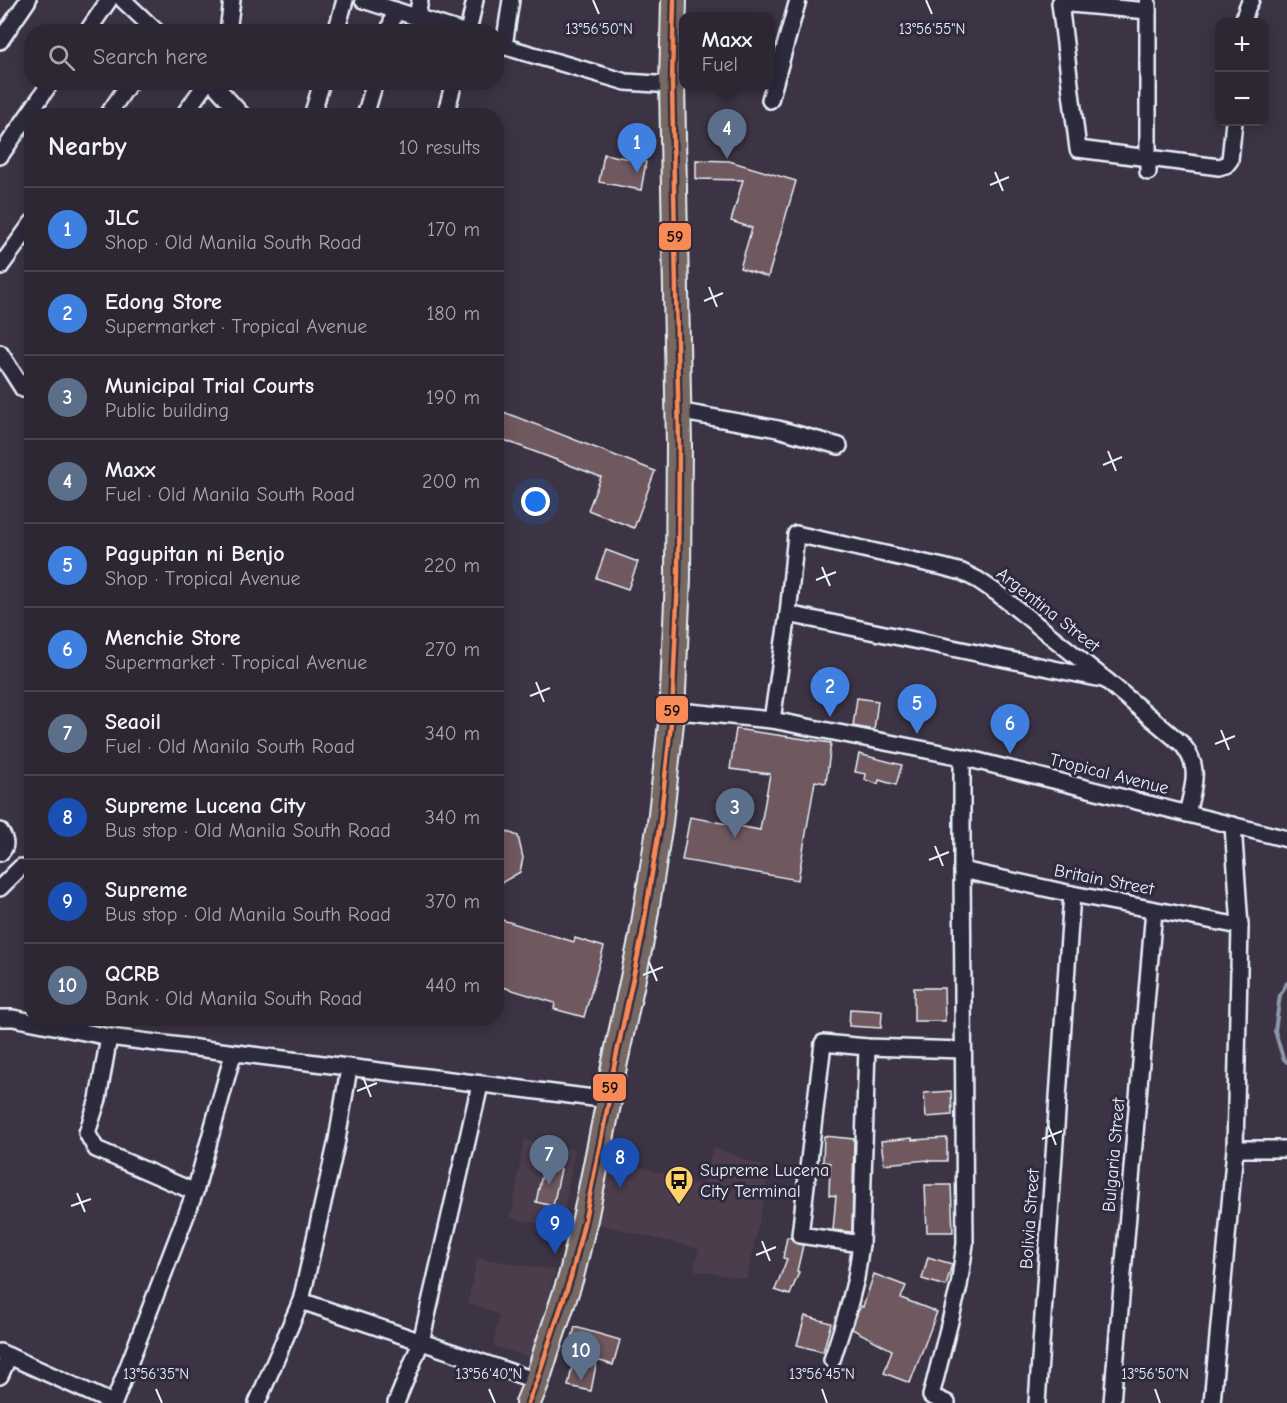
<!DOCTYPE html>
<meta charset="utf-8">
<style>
:root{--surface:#2d2633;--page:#352e3b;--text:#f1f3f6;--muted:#a7a5ac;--line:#48434e;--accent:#8c9099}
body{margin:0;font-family:"Comic Neue",sans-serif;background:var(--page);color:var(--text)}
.controls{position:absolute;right:18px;top:18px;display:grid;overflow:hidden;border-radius:12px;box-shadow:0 3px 15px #0003}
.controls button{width:54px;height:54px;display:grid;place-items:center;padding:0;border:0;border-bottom:2px solid var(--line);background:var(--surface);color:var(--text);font:30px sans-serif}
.you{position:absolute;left:536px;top:502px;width:21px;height:21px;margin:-15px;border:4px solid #fff;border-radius:50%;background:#1a73e8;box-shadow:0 0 0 9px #1a73e833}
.badge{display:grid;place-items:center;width:39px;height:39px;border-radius:50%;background:var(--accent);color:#fff;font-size:20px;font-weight:700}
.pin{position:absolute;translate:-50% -50px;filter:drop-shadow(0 2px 3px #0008)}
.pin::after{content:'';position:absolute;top:32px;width:21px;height:18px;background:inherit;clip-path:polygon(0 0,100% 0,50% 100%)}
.popup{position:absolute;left:679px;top:12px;width:96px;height:78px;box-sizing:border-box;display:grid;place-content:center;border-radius:12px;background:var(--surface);filter:drop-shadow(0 2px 4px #0005);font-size:20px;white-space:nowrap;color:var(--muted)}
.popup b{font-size:22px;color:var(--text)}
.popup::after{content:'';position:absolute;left:50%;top:100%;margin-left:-12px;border:12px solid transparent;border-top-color:var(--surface)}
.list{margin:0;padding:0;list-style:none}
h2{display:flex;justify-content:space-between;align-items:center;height:78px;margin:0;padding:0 24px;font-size:26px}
h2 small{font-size:20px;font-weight:400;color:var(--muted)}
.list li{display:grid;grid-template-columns:39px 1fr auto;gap:18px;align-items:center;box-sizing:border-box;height:84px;padding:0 24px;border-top:2px solid var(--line)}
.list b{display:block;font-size:22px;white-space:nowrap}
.list p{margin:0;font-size:20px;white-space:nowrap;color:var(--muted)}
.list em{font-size:20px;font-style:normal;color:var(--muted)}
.icon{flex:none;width:33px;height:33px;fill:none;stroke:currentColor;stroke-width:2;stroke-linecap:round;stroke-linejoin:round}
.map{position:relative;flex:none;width:1287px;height:1403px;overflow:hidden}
.search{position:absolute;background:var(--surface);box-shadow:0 3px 15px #0003;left:24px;top:24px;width:480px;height:66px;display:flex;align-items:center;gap:15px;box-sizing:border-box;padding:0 21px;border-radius:24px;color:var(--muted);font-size:22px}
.panel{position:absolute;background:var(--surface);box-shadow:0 3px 15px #0003;left:24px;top:108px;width:480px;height:918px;border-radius:24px}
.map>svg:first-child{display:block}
.built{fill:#4b3e4c}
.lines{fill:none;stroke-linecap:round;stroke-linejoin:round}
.stream{stroke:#8c99ab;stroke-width:4}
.building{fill:#6f585f;stroke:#e8f1f8;stroke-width:1.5}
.minor-casing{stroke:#e8f1f8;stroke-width:20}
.primary-casing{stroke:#e8f1f8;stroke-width:28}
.minor{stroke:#2f2a3d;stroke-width:15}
.primary{stroke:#776864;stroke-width:24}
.bus-1-casing{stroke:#2f2a3d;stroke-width:9}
.bus-1{stroke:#f98a56;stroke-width:4.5}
.ticks{fill:none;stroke:#e8f1f8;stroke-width:2}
.labels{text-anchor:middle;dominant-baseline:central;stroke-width:6;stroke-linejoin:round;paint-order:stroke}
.street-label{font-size:18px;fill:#e8f1f8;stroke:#2f2a3d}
.poi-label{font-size:18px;fill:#e8f1f8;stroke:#2f2a3d;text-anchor:start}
.ticks-label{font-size:15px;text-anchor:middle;fill:#e8f1f8;stroke:#2f2a3d;stroke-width:6;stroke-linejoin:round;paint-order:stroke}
.line-badge{stroke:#2f2a3d;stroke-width:2}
.pale-badge-label{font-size:16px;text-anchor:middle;font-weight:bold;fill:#111}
</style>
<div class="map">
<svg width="1287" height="1403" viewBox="0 0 1287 1403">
<rect width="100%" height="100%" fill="#3c3344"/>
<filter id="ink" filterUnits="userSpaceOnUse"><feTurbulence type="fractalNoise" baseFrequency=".0167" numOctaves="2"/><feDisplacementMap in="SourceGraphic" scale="12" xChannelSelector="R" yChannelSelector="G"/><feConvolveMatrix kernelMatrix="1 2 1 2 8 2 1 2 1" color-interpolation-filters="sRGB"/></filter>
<g filter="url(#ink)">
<g class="built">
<path d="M524,1140L575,1149L561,1228L511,1218Z"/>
<path d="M713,1147L770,1169L747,1279L694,1270L699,1249L593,1223L605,1156L703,1186Z"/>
<path d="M477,1258L556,1270L530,1358L493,1346L499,1315L468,1302Z"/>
</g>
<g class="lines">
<path class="stream" d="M1287,983L1280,995L1275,1031L1283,1058L1287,1062"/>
</g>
<g class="building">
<path d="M604,154L646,162L641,190L599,182Z"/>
<path d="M696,160L729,161L796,181L768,277L740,268L752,228L731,221L743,180L696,179Z"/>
<path d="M496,409L655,471L634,528L588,510L601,477L496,437Z"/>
<path d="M606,550L638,562L628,589L596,578Z"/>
<path d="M857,698L878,701L874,730L853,726Z"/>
<path d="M736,729L831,743L826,783L815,781L798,880L682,860L690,817L760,830L770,774L730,769Z"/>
<path d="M859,754L902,765L896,785L879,780L878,784L865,780L866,774L855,772Z"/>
<path d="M496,827L518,836L523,858L520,872L496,886Z"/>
<path d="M496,918L574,942L575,938L604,947L584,1017L554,1009L555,1003L496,985Z"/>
<path d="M914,988H944L945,1021H914Z"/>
<path d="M850,1009L882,1011L881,1028L849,1026Z"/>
<path d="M951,1091L952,1115L926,1117L924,1093Z"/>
<path d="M824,1136L854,1139L852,1232L833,1230L836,1196L829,1195L830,1163L823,1162Z"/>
<path d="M912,1138V1140L947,1138V1161H928V1160L884,1164L881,1141Z"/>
<path d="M544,1165L561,1169L553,1206L536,1202Z"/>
<path d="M925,1185H951L953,1232H927Z"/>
<path d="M787,1237L791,1238L795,1243L803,1245L797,1271L799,1272L790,1295L775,1290L787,1259L783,1258Z"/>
<path d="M928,1257L952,1264L946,1286L922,1279Z"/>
<path d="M874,1274L906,1286L901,1298L937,1312L910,1383L884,1373L892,1350L852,1329L858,1312L861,1306L863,1307Z"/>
<path d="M805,1316L831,1323L823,1352L797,1345Z"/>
<path d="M575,1327L620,1340L613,1365L597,1360L591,1391L568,1386L575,1354L568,1352Z"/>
</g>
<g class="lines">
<g class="minor-casing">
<g id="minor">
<path d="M123,0L157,32"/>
<path d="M363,0L463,32"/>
<path d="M1148,11L1060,3L1078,149L1219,167L1226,165L1230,160L1234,122"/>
<path d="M417,17L420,0"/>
<path d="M1243,22L1247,8L1251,0"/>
<path d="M87,32L109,0"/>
<path d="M228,32L232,0"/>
<path d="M336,32L345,0"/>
<path d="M389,32L395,10"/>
<path d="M468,32L475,0"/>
<path d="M0,41L28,0"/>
<path d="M496,44L626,82L672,85"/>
<path d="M504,46L511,0"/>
<path d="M212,82L243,116"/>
<path d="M770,100L798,0"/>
<path d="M107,116L130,82"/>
<path d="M183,116L207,82"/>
<path d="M312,116L322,82"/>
<path d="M365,116L375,82"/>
<path d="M445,116L454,82"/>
<path d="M0,156L51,82"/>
<path d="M1148,172V3"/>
<path d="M0,267L32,223"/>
<path d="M0,353L23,389"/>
<path d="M677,411L778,429L839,446"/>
<path d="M788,614L1102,679"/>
<path d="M672,714L689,712L772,720L962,757L1287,839"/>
<path d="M772,720L788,614L796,534L943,567L962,572L978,580L997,593L1106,680L1182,744C1202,768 1193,786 1187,814"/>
<path d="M0,831C5,839 8,846 0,853"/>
<path d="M962,870L1072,894L1240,926"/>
<path d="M0,888L21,867"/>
<path d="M0,1018H13L109,1037L609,1100"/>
<path d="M109,1037L98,1099L87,1133L96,1149L195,1192"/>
<path d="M1235,1149H1287"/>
<path d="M861,1244L800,1235L823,1043L867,1047L963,1050"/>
<path d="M301,1301L537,1381"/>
<path d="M0,1352L113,1403"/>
<path d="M832,1360L848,1310L856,1278L861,1244L867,1047"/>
<path d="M0,1376L9,1356"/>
<path d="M114,1403L195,1192L233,1054"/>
<path d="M257,1403L301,1301L337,1140L349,1068"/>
<path d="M396,1403L421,1342L480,1085"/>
<path d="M947,1403L931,1396L959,1286L965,1244L962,870V757"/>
<path d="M1037,1403L1072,894"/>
<path d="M1112,1403L1154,910"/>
<path d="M1212,1403L1235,1149L1240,926L1233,825"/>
</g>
</g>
<g class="primary-casing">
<path id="primary" d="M528,1403L537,1381L547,1349L571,1277L585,1219L609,1100V1090L642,936L660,823L672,714L678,578L679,445L672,85L674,0"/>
</g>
<use href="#minor" class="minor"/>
<use href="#primary" class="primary"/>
<g class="bus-1-casing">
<path id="bus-1" d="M528,1403L537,1381L547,1349L571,1277L585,1219L609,1100V1090L642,936L660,823L672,714L678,578L679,445L672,85L674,0"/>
</g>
<use href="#bus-1" class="bus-1"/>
</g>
</g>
<path class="ticks" d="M593,0L599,14M926,0L932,14M995,172L1003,191M990,185L1009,177M709,287L717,307M704,301L723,293M1108,451L1116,471M1103,465L1122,457M822,567L830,586M816,580L836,572M536,682L544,702M530,696L550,688M1221,730L1229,750M1215,744L1235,736M935,846L943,866M929,860L949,852M649,962L657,981M643,975L663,967M363,1077L371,1097M357,1091L377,1083M1048,1125L1056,1145M1042,1139L1062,1131M77,1193L85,1212M71,1206L91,1199M762,1241L770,1261M756,1255L776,1247M156,1389L162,1403M489,1389L495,1403M822,1389L827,1403M1155,1389L1160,1403"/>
<defs>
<g id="bus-pin" transform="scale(1.5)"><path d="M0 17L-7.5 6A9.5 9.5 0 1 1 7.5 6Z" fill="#ffd166" stroke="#2f2a3d"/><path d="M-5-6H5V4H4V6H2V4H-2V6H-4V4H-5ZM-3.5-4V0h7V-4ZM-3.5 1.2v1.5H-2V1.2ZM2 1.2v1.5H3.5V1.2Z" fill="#111"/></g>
</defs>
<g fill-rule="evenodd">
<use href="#bus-pin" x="679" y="1180"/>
</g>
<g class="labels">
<g class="street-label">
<text transform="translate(1048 610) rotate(38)">Argentina Street</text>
<text transform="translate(1109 774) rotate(14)">Tropical Avenue</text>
<text transform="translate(1104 880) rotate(11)">Britain Street</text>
<text transform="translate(1114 1155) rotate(-85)">Bulgaria Street</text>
<text transform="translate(1030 1219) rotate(-86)">Bolivia Street</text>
</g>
<g class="poi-label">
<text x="700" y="1170">Supreme Lucena<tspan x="700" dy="21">City Terminal</tspan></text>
</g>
</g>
<g class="ticks-label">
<text x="599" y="34">13°56'50"N</text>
<text x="932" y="34">13°56'55"N</text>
<text x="156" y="1379">13°56'35"N</text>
<text x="489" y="1379">13°56'40"N</text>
<text x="822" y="1379">13°56'45"N</text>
<text x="1155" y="1379">13°56'50"N</text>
</g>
<g class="line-badge">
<rect x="658" y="222" width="34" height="29" rx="6" fill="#f98a56"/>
<rect x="655" y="695" width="34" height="29" rx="6" fill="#f98a56"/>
<rect x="592" y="1073" width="35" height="29" rx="6" fill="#f98a56"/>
</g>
<g class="pale-badge-label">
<text x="675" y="242">59</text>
<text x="672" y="716">59</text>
<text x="610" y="1093">59</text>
</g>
</svg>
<div class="controls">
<button>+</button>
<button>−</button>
</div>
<div class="you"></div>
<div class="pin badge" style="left:637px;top:173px;background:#3f7fe0">1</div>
<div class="pin badge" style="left:830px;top:717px;background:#3f7fe0">2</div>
<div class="pin badge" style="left:735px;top:838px;background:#5c6f8a">3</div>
<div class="pin badge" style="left:727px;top:159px;background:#5c6f8a">4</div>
<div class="popup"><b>Maxx</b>Fuel</div>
<div class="pin badge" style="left:917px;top:734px;background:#3f7fe0">5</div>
<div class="pin badge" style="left:1010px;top:754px;background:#3f7fe0">6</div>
<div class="pin badge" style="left:549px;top:1185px;background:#5c6f8a">7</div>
<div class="pin badge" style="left:620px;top:1188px;background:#1a4fb4">8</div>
<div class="pin badge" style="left:555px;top:1254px;background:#1a4fb4">9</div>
<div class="pin badge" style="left:581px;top:1381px;background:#5c6f8a">10</div>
<div class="search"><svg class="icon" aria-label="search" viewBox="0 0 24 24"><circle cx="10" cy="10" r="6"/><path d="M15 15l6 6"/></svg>Search here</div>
<section class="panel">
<h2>Nearby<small>10 results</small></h2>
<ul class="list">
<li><span class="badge" style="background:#3f7fe0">1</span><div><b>JLC</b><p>Shop · Old Manila South Road</p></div><em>170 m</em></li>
<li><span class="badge" style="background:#3f7fe0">2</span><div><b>Edong Store</b><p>Supermarket · Tropical Avenue</p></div><em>180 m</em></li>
<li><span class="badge" style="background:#5c6f8a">3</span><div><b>Municipal Trial Courts</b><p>Public building</p></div><em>190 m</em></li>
<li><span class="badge" style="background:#5c6f8a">4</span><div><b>Maxx</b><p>Fuel · Old Manila South Road</p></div><em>200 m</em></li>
<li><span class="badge" style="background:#3f7fe0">5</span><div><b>Pagupitan ni Benjo</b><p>Shop · Tropical Avenue</p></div><em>220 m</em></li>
<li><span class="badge" style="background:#3f7fe0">6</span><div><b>Menchie Store</b><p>Supermarket · Tropical Avenue</p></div><em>270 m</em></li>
<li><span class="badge" style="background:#5c6f8a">7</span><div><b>Seaoil</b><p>Fuel · Old Manila South Road</p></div><em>340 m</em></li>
<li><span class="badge" style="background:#1a4fb4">8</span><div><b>Supreme Lucena City</b><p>Bus stop · Old Manila South Road</p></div><em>340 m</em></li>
<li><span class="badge" style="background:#1a4fb4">9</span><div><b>Supreme</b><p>Bus stop · Old Manila South Road</p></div><em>370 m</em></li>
<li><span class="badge" style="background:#5c6f8a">10</span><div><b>QCRB</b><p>Bank · Old Manila South Road</p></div><em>440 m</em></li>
</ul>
</section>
</div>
